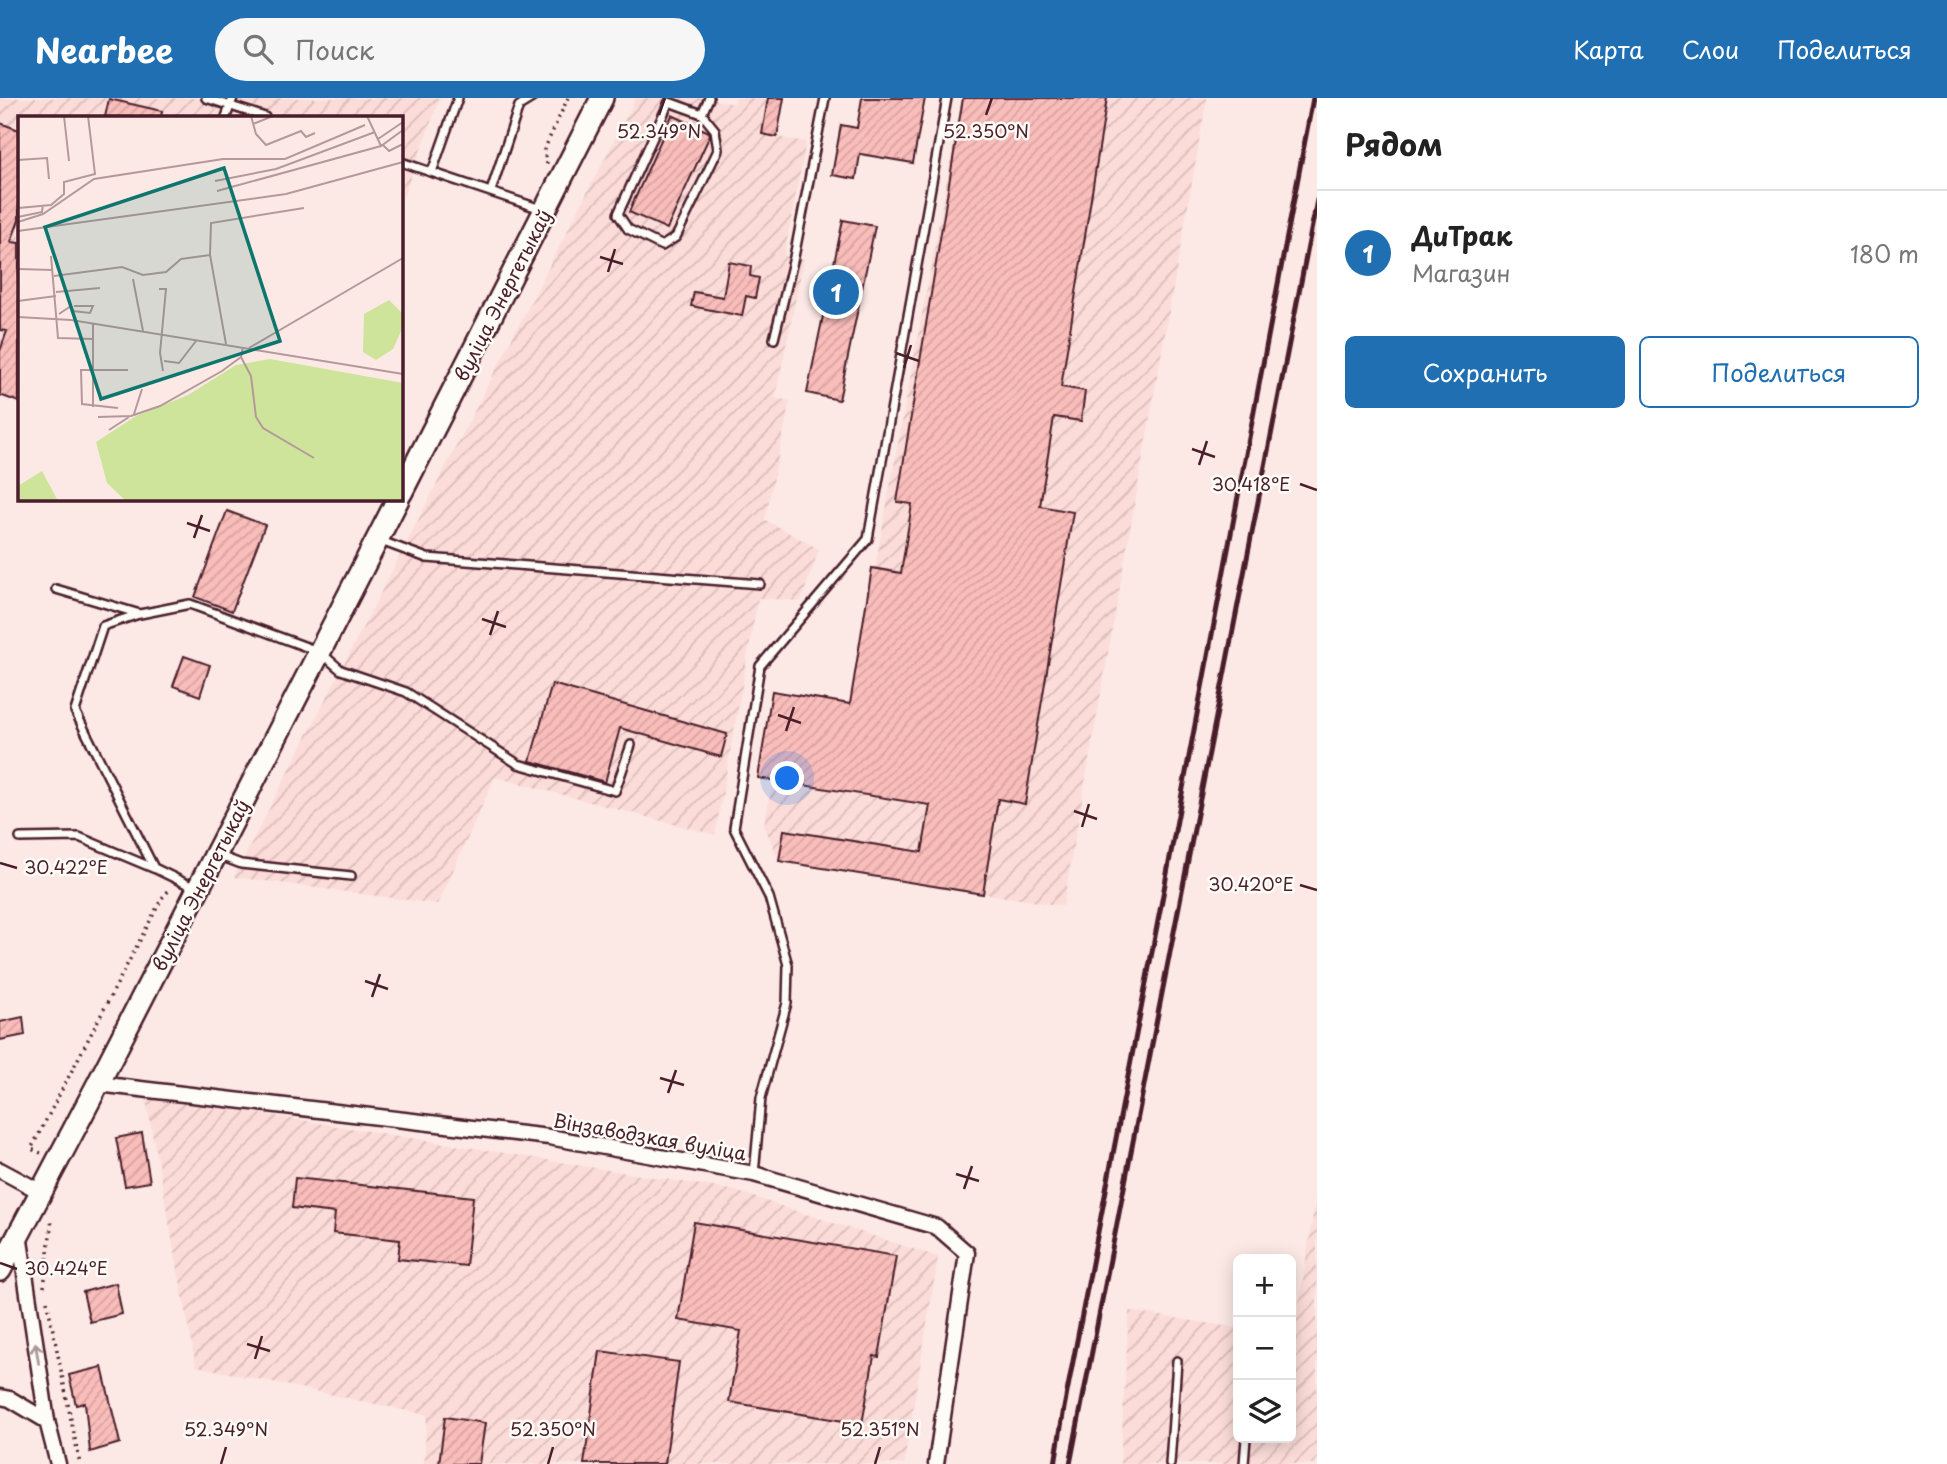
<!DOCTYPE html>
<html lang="ru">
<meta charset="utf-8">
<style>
:root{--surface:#fff;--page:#f6f6f6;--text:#222;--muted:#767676;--line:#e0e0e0;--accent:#1f6fb2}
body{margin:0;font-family:"Playpen Sans",sans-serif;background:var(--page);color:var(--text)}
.controls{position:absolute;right:21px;bottom:21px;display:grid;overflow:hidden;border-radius:10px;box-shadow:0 4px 18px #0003}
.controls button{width:63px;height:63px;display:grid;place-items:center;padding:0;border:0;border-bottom:2px solid var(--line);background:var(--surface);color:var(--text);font:35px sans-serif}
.you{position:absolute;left:788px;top:681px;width:24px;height:24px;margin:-18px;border:5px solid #fff;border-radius:50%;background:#1a73e8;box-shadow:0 0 0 10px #1a73e833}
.badge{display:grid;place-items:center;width:46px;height:46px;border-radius:50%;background:var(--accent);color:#fff;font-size:23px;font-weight:700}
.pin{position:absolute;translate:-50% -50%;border:4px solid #fff;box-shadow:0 2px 7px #0006}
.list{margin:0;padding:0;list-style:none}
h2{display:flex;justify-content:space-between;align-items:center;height:91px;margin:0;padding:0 28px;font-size:30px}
h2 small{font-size:23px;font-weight:400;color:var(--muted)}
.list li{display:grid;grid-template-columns:46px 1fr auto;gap:21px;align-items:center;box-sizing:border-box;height:126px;padding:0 28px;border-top:2px solid var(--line)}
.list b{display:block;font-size:26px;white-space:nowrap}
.list p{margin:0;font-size:23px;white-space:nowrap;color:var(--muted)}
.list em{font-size:23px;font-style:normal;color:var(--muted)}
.actions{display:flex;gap:14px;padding:21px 28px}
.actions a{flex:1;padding:16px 0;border:2px solid var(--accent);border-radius:10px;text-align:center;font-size:24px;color:var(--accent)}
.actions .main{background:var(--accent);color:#fff}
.icon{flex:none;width:38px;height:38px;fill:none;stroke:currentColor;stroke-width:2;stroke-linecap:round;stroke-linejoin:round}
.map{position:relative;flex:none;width:1317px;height:1366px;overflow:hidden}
header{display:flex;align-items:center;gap:42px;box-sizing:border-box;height:98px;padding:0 35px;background:var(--accent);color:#fff}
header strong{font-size:33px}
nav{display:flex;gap:38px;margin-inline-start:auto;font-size:24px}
.search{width:490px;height:63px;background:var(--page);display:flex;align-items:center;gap:18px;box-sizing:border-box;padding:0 24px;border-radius:38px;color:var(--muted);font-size:26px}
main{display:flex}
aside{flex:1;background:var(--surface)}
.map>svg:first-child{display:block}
.industrial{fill:url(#industrial-furrows)}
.building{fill:url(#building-hatch);stroke:#4a1f2b;stroke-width:2}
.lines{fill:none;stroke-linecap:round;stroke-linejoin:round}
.lane-casing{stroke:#4a1f2b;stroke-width:12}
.street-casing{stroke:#4a1f2b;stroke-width:19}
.secondary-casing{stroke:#4a1f2b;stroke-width:26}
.path{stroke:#4a1f2b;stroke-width:3.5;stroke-dasharray:2 5;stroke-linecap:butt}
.lane{stroke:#fdfcf7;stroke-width:7}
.street{stroke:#fdfcf7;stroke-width:14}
.secondary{stroke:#fdfcf7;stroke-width:21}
.rail{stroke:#4a1f2b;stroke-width:5}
.oneway{stroke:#ac999b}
.ticks{fill:none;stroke:#4a1f2b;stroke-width:2.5}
.labels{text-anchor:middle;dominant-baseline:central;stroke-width:5;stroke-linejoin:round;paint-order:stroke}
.street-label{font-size:19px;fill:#4a1f2b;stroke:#fdfcf7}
.inset-road{fill:none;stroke:#b5989b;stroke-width:2}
.view{fill:#0f766e;fill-opacity:0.15;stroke:#0f766e;stroke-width:3.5}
.inset-edge{fill:none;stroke:#4a1f2b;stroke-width:3.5}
.ticks-label{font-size:18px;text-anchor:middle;fill:#4a1f2b;stroke:#fdfcf7;stroke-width:5;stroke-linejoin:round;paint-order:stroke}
</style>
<header>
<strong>Nearbee</strong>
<div class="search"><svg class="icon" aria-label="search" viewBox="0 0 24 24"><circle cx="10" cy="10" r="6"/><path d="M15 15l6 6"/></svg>Поиск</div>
<nav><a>Карта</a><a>Слои</a><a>Поделиться</a></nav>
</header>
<main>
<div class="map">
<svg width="1317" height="1366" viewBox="0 0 1317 1366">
<defs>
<pattern id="industrial-furrows" width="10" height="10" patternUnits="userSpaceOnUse" patternTransform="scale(1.75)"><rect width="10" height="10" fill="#fbdcd8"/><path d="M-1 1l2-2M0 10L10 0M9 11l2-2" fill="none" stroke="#d9bcba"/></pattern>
<pattern id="building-hatch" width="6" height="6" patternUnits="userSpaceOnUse" patternTransform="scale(1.75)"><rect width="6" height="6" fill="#f9bdba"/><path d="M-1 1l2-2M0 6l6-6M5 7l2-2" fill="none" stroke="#d7a2a0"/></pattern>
</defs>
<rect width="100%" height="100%" fill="#fce9e5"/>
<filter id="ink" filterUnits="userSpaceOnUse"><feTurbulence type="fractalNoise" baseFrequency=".0143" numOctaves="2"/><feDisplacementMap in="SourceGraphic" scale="14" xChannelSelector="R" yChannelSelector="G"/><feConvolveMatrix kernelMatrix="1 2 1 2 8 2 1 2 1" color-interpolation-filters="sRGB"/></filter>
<g filter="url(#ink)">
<g class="industrial">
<path d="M0,0H440L401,105V19H19V304L0,297Z"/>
<path d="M636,0H705L734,6L736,0H784L777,39L806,44L784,158L804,161L775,300L790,303L765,422L819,451L801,503L758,500L715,737L495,679L438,806L234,779Z"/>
<path d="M962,0H1207L1063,808L779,763L764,727L773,682L758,680L772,593L850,605Z"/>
<path d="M145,997L732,1092L938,1159L904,1366H424L427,1317L196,1268Z"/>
<path d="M1317,1092V1366H1120L1129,1213L1238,1230V1340H1291V1237H1294Z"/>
</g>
<g class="building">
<path d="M768,0H784L777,39L762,36Z"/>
<path d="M862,0H925L913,65L860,56L856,81L832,77L841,27L857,30Z"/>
<path d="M963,0H1107L1061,289L1085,293L1081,323L1054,319L1040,408L1073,414L1025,706L998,701L983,796L779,763L784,732L922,754L930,707L758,680L772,593L850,606L872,470L901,475L912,406L897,404Z"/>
<path d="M109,1L162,13L161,19H105Z"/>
<path d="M672,17L709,34L710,37L667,131L629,114Z"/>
<path d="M0,25L19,32V122L11,144L19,145V304L0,297V253L7,233L0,232Z"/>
<path d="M843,122L875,128L839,302L807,295Z"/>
<path d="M729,164L751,168L750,178L759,180L755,200L746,198L742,218L691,208L694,194L723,199Z"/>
<path d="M227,413L265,427L232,513L195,499Z"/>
<path d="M184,558L210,567L200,598L173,588Z"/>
<path d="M552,586L727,636L721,659L620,630L605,684L530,663Z"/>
<path d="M23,919L25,937L0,942V924Z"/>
<path d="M142,1035L150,1084L125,1088L116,1040Z"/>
<path d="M295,1080L473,1099L466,1168L398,1161L400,1142L333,1135L335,1115L292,1110Z"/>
<path d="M694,1124L896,1158L879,1259L874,1258L862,1326L729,1304L741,1233L678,1222Z"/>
<path d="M116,1185L122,1216L90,1224L83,1194Z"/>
<path d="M600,1253L679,1264L665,1366H584Z"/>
<path d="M102,1269L120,1345L90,1354L85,1305L76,1307L69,1277Z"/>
<path d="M445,1319L485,1325L479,1366H439Z"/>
</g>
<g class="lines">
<g class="lane-casing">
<g id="lane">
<path d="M206,0L265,19"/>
<path d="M669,4L702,16L715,32L718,52L676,139L662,148L628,131L618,116Z"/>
<path d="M702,16L709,0"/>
<path d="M226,19L233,0"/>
<path d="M401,64L541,111"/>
<path d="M432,74L458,0"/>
<path d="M491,93L519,8L532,0"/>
<path d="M774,241L794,159L825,0"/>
<path d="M381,443L427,460L760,486"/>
<path d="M56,491L140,516L190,506L320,554L341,572L406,594L518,666L615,693L631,647"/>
<path d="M139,516L103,528L75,613L154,770L195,790"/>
<path d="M20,740L79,739L153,770"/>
<path d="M220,758L241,766L351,778"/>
<path d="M754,1076L761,1000L787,905L788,867L769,799L734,730L760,568L868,441L947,0"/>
<path d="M1170,1366L1177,1263"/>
<path d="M1244,1366L1246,1340"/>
</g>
</g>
<g class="street-casing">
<g id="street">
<path d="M98,986L549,1039L754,1076L937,1129L967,1155L936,1366"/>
<path d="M0,1072L41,1094"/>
<path d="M19,1136L47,1323L58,1366"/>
<path d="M0,1299L10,1301L47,1323"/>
</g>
</g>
<g class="secondary-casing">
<g id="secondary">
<path d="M401,395L602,0"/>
<path d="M0,1172L98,986L398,401"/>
</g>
</g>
<g class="path">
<path d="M547,66L544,52L568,0"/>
<path d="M41,1055L31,1051L162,800L171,790"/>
<path d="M44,1189L52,1120"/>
<path d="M47,1203L80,1366"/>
</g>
<use href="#lane" class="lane"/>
<use href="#street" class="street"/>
<use href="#secondary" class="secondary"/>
<g class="rail">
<path d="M1055,1366L1064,1310L1162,802L1313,0"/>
<path d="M1070,1366L1317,102"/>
</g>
</g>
<defs><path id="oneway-shaft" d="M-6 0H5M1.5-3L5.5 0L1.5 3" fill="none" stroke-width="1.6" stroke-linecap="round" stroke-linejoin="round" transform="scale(1.75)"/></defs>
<use class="oneway" href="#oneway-shaft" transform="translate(37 1255) rotate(-99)"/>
</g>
<path class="ticks" d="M659,17L665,0M986,17L992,0M600,159L623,166M608,174L615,151M896,255L919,263M904,270L911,247M1192,351L1215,359M1199,367L1207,343M1300,386L1317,392M187,425L210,433M194,440L202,417M482,521L506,529M490,537L498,513M778,617L801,625M786,633L794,609M1074,713L1097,721M1082,729L1089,706M0,765L17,770M1300,787L1317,792M365,883L388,891M372,899L380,876M660,980L684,987M668,995L676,972M956,1076L979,1083M964,1091L972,1068M0,1165L17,1171M247,1246L270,1253M255,1261L262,1238M221,1366L226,1349M548,1366L553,1349M875,1366L880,1349"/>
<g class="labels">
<g class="street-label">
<text transform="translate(502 197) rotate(-63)">вуліца Энергетыкаў</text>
<text transform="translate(200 787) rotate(-63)">вуліца Энергетыкаў</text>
<text transform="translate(650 1038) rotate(10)">Вінзаводзкая вуліца</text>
</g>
</g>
<g transform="translate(18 18)">
<rect width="385" height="385" fill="#fce9e5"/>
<path d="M371,184L385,198V211L375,233L358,244L345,236L346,198ZM252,243L385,267V385H108L89,367L78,326L118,300L170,279L218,249ZM24,355L40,385H0V370Z" fill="#cde49a"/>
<path class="inset-road" d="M46,0L51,45M233,0L238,18L248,29L283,15L288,21L297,17M349,0L363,30M235,8L255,0M360,23L385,6M365,29L371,35L385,28M0,44L29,42L31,63M197,65L258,53L357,16M199,75L363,30L385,14M0,92L33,89L46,78V66L77,58L70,0M0,101L24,96L25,89M0,106L25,98L76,63L205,43H267L347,9M0,115L268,78L385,46M33,140L40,222L75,223M0,153L35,154M36,160L104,151L125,159L148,156L163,143L192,139M115,163L125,215M141,173H148L142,237L145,255M38,176L82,172M0,185L38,180M41,198L53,190L55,195L72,197L75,190H56M0,201L53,204L385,258M208,228L192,139L193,107L286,92M231,232L385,142M223,241L233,260L238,301L245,312L296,342M146,245L161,247L178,225M75,291V207M100,292L64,288L63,254H110M116,298L124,273M80,301L113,300L142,290L204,255L223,241L225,231M91,314L111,301"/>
<path class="view" d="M206,52L262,225L83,283L27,111Z"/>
<rect width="385" height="385" class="inset-edge"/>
</g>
<g class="ticks-label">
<text x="659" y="40">52.349°N</text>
<text x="986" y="40">52.350°N</text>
<text x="1251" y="393">30.418°E</text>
<text x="66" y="776">30.422°E</text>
<text x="1251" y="793">30.420°E</text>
<text x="66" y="1177">30.424°E</text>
<text x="226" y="1338">52.349°N</text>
<text x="553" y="1338">52.350°N</text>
<text x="880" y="1338">52.351°N</text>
</g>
</svg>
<div class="controls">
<button>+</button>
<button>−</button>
<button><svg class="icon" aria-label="layers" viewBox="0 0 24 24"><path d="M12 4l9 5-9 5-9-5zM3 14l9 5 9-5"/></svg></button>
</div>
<div class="you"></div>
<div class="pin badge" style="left:836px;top:194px">1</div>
</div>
<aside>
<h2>Рядом<small></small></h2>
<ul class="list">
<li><span class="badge">1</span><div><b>ДиТрак</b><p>Магазин</p></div><em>180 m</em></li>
</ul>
<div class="actions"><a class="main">Сохранить</a><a>Поделиться</a></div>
</aside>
</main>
